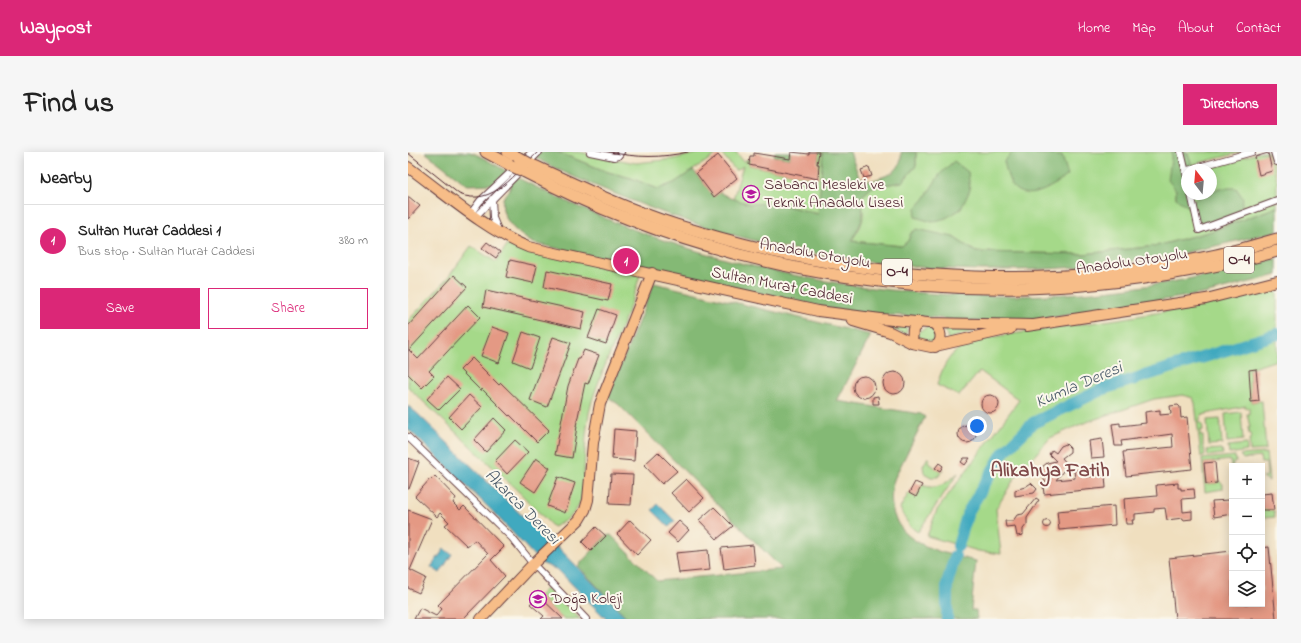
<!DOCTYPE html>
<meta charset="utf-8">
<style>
:root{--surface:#fff;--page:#f6f6f6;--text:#222;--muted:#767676;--line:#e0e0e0;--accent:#db2777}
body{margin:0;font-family:"Indie Flower",sans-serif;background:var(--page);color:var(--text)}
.controls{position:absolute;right:12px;bottom:12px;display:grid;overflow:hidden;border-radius:0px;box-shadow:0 2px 10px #0003}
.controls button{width:36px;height:36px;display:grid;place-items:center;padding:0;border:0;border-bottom:1px solid var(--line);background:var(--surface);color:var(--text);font:20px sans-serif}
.compass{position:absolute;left:773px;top:12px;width:36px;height:36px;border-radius:50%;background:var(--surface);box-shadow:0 2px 10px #0003;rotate:344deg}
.you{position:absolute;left:569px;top:274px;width:14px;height:14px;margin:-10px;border:3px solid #fff;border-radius:50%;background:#1a73e8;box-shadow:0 0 0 6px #1a73e833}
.badge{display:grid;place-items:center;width:26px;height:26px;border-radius:50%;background:var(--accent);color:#fff;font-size:13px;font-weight:700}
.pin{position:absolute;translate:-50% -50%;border:2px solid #fff;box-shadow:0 1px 4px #0006}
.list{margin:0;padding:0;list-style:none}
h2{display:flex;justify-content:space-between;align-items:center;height:52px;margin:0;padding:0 16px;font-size:17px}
h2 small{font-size:13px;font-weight:400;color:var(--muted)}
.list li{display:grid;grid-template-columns:26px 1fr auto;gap:12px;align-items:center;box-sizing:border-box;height:72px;padding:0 16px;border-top:1px solid var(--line)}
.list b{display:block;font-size:15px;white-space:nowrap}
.list p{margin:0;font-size:13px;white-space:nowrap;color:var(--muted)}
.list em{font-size:13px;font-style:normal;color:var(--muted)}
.actions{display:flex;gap:8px;padding:12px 16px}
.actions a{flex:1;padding:9px 0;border:1px solid var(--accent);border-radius:0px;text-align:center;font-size:14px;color:var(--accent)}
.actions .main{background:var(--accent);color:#fff}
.icon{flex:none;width:22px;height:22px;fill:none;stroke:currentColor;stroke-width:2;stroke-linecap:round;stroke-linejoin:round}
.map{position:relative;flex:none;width:869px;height:467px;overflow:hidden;border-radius:0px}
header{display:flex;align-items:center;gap:24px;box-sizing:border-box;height:56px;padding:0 20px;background:var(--accent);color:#fff}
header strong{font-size:19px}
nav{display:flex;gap:22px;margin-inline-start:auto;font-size:14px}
.intro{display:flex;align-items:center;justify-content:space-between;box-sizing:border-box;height:96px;padding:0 24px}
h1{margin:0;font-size:28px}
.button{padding:10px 18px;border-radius:0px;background:var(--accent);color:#fff;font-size:14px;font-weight:700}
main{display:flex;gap:24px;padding:0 24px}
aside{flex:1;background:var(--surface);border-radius:0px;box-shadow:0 2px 10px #0003}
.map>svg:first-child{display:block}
.green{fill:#a5d989;stroke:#787c5a}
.forest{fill:#84b975;stroke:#676c50}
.water{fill:#3fa9bf;stroke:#446475}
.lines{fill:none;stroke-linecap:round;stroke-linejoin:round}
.river{stroke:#3fa9bf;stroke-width:12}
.building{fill:#e49984}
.street-casing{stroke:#633c41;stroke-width:8}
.primary-casing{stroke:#633c41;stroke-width:12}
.highway-casing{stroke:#633c41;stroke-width:13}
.street{stroke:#fff;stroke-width:6}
.primary{stroke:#f7bd88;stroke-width:10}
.highway{stroke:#f7bd88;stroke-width:11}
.tram{stroke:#4a1f2b;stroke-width:1}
.highway-bridge-casing{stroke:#633c41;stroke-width:13;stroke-linecap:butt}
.highway-bridge{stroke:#f7bd88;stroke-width:11}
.labels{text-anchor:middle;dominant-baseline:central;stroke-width:4;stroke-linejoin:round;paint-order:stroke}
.shield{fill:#fbf7ec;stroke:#7f6065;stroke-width:1}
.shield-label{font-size:15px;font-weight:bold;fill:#4a1f2b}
.poi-label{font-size:16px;fill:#4a1f2b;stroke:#fbf7ec;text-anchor:start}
.street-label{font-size:16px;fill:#4a1f2b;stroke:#fbf7ec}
.water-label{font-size:17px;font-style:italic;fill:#465666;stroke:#fbf7ec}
.district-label{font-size:20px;font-weight:bold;fill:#804a4a;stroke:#fbf7ec}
</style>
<header>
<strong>Waypost</strong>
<nav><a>Home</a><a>Map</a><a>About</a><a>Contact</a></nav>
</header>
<div class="intro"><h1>Find us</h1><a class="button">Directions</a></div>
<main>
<aside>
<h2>Nearby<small></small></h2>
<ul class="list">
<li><span class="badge">1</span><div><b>Sultan Murat Caddesi 1</b><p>Bus stop · Sultan Murat Caddesi</p></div><em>380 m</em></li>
</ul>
<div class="actions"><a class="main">Save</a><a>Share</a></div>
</aside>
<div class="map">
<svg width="869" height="467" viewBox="0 0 869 467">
<rect width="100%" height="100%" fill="#fbf7ec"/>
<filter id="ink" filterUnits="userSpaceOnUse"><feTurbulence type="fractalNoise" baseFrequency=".025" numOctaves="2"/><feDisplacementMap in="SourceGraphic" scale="8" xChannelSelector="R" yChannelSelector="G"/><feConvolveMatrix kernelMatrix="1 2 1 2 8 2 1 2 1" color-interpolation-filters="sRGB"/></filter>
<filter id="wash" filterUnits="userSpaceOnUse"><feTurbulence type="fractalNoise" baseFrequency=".012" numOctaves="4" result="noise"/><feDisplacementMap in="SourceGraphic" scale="16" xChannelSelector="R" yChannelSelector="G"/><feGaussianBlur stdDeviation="0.9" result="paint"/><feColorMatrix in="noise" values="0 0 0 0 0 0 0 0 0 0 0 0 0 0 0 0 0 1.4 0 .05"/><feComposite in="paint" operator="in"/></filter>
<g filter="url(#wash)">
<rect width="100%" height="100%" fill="#f0dfbf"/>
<g class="green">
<path d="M149,0H171L228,11L265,7L295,0H312L266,31L250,37L223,26L200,20Z"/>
<path d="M314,0H328L337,11V8L342,7L341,13L410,27L411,0H415L411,62L367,51L342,52L325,47L335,14L328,19L313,1Z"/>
<path d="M508,0H764C761,15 769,31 768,46L784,42H798L790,46L787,66L811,36L803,40V18H786L854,0H862L869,28V55L804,79L748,94L676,102L568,100L545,85L503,81L500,89L494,94L443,89C456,71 457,66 453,45L464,35L494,30L508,14Z"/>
<path d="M779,0H835L783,13Z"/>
<path d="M99,93L232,123C221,166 197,206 184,249C175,280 178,312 174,343C171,360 159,369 145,375L114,343L0,235V169L39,127L63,94L88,110Z"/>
<path d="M869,134V208L841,217L843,250L854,249L858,298L842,299L841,287H843L842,282H841L840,275H842L839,262H841V256H838V254L793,263L791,271H794L795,278L792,279L793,284H795V296H796L797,304L793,305L787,251L785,246L775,243L746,247L673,272L642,286L606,327L588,357L593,402L570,399L519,384L529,358L611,248L572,219L551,244L529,233C540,196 555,191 591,184C683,170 779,161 869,134Z"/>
<path d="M446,167L497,174L499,176L498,182Z"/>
<path d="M520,175L526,179L528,186L525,191L509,188V183L511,179Z"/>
<path d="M537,177L538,176L572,177L540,187Z"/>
<path d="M833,260L835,288L819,290L817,262Z"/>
<path d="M812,267L814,292L801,293L799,268Z"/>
<path d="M839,292V299L821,302L820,294Z"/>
<path d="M814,297L815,302L800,304L799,298Z"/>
<path d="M858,301L861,329L855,325L859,324L858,311H853L852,305L835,307L832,303Z"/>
<path d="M827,304L828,310L825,311L824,319L822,308L796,311L798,332L809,331V328L815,332V337L797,340L794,307Z"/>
<path d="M520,305L522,307L520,310L533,320L536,317L530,325H523L516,321L515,314Z"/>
<path d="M550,321L510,380C501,375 496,366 492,356L501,341L508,345L514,333C530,339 538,331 550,321Z"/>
<path d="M859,357L860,358H866L867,365L856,366L854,358Z"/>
<path d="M139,436L172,467H155L131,444Z"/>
</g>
<g class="forest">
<path d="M17,0C31,0 47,0 61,0C70,1 104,23 116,29C158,50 201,69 246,85C404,140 578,158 744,133C786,127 827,117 869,106V123L800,141L633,167L612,170L555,169L521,165L442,161L125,91C110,82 91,67 95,47C96,42 100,41 102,37C103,34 103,31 104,28L96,23L85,32L59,33Z"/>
<path d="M118,0H149L200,20L223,26L250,37L266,31L285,18L306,44L311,40L322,46L342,52L367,51L410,62L415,0H442L451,25L463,29C479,23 495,21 493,0H508V14L494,30L464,35L453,45C457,70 454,68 444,89L494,94L500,89L503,81L509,77L545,85L568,100L676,102L748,94L804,79L869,55V79C829,89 789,99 747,106C572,133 385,115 220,47C186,33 150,20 118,0Z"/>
<path d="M367,0H383L382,7L366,4Z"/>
<path d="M605,0L654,4L660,23C647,33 622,51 606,36C600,29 598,17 596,9Z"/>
<path d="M764,0H779L786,18H779V42H784L779,52L798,42H803V40L811,36H828L835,46L833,59L797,73C787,69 786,60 779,54C776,51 771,50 768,46V38L760,28Z"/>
<path d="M546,9L560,20L562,38L553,57L538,66L524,70L507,65L508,56L516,47L532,22Z"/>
<path d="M246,131L463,183L429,249L513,262L517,265C509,280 502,296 494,311C491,317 487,324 485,331C474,388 524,399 568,409L563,458H568L569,467H220L170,414L198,384L203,383L249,429L374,417L210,252L200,245Z"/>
</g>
<g class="water">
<path d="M0,254L10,262L131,380L150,395L220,467H198L150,418L133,411L83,358L0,277Z"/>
<path d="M250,352L267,369L261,375L244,358Z"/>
<path d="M36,397L44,402L32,421L23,415Z"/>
</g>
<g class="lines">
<g class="river">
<path d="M550,394L560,360L595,301L625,271L695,237L869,182"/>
<path d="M539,467V432L547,404"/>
</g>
</g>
<g id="blocks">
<g class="building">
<path d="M383,0L401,2V0H411L409,12H411L410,27L341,13L342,4H346V1L382,7Z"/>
<path d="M860,1L864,19L851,23L847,5Z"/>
<path d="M310,3L329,26L306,45L288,21Z"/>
<path d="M461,15L464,24L456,26L453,18Z"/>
<path d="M0,44L12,54L0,67Z"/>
<path d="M79,90L92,100L88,106L74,96Z"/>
<path d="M102,108L129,114L125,131L98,125Z"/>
<path d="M139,118L204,132L200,149L136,135Z"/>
<path d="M46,123L59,135L1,198L10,207L60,153L72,165L21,219L26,224L14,236L0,222V174Z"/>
<path d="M78,138L177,160L173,177L75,155Z"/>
<path d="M191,157L208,163L198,192L180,186Z"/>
<path d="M84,175L101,181L91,211L73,204Z"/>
<path d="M115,180L132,186L122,216L105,209Z"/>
<path d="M145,185L163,191L139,255L122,248Z"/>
<path d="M176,198L191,203L180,232L177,231L168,274H169L164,306L147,303L160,234L170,207H172Z"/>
<path d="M64,206L91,233L93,231L141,278L129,290L102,263L101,264L74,237L73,239L52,218Z"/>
<path d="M848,217L851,249L843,250L841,218Z"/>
<circle cx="486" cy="231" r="11"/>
<circle cx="456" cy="235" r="11"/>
<path d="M39,225L52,237L31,258L19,247Z"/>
<circle cx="582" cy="252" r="9"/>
<path d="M61,243L74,255L53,277L41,265Z"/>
<path d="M470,244L471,252H465V245Z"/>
<path d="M770,253L772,255L773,266L779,265L784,317L718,324L715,300L765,295L764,282L713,289L714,294H707L704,272L712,271V274L738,271L737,260L752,258V263L763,262L762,254Z"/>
<path d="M86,266L98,278L78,300L66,288Z"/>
<circle cx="559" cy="282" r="9"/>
<path d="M206,277L228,279L226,309L204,307Z"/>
<path d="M694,287L696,305L683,306L681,289Z"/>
<path d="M107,288L120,300L99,322L87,309Z"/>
<path d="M658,292L662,296V300L654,306L660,313L648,328L667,326L666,318H671L678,325L697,323L698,336L636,342L635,334H640L634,324V315L639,311L648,309L641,302L644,298L648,301L653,294Z"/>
<path d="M250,300L269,319L254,332L236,313Z"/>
<path d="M0,306L11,310L1,337H0Z"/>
<path d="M128,306L142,316L127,340L112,330Z"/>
<path d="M556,306H562L557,313L553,310Z"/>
<path d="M807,310L809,331L798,332L796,311Z"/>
<path d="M531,311L535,314L532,319L527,316Z"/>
<path d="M203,322L225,323L223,353L201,352Z"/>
<path d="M27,324L48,346L45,351L52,358L56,354L96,395L83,408L97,424L55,467H6L12,456L28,464L34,457L30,453L80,402L67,388L59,394L37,373L41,370L32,361L29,365L7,344L22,327L23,328Z"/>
<path d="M150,325L167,331L157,361L139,354Z"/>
<path d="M278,327L296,346L281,360L263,341Z"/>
<path d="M507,330L514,333L508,345L501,341Z"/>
<path d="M623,331L629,337L626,341L607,344V338L617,335Z"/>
<path d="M770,331V336H773V338L786,337L787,346L774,347L775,360L784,359V367L775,368V366L759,368L757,356L746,357V360L727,362V368H724L725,372H718L716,347L749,344L748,333Z"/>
<path d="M864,341L866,358H854V342Z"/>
<path d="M628,346L631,348L619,366V372L615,377V383L609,384L607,374L598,375L597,369H605L609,363L615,362Z"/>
<path d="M821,348V349H824V362L806,365L804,349Z"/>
<path d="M706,354L707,373L651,378L649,359Z"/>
<path d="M306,355L325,374L309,387L291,368Z"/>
<path d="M0,358L24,367L2,418L18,426L11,441L0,436Z"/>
<path d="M222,368L243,388L229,403L209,382Z"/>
<circle cx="639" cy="372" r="3.5"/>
<path d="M271,369L281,378L270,390L260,381Z"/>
<path d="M188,375L198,384L183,399L174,390Z"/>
<path d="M345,393L347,413L316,417L313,396Z"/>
<path d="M861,395L868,467H767L761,406L824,399V452H854V396Z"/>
<path d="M300,398L302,418L271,421L268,401Z"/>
<path d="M130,443L155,467H133L136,464L122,452Z"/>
</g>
</g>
</g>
<g filter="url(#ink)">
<use href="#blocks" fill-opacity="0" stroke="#633c41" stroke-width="1"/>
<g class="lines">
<g class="street-casing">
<g id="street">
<path d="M182,0L206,5L210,4L213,0"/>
<path d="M773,0L779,25"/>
<path d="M866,0L869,10"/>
<path d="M780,18L844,0"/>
<path d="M783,42L791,78L869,49"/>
<path d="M84,47L85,66L90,78"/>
<path d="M63,61L72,49L124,0"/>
<path d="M68,64L131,0"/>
<path d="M0,285L104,386L125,412L178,467"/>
</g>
</g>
<g class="primary-casing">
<g id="primary">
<path d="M0,15C37,42 79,79 120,95L410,159L473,167L520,171L626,173"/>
<path d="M445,169L482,180L504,191L523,195L602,177"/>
<path d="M526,172C533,178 536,188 527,195"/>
<path d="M619,174L798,147L869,129"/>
<path d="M504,191L505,177L512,170"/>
<path d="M73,467L125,412L171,368L177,358L180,348L185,291L192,252L244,121"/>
</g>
</g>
<g class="highway-casing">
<g id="highway">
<path d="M78,0L102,13"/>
<path d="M100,0L111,6"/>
<path d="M122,12C170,34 218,57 268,73C460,134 675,146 869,87"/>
<path d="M115,19C317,125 553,161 778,119C808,114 839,108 869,99"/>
</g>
</g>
<use href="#street" class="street"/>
<use href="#primary" class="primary"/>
<use href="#highway" class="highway"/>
<g class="tram">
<path d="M202,0C229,6 253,6 280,0"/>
<path d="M0,1L51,42C85,56 108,20 130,0"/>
</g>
<g class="highway-bridge-casing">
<g id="highway-bridge">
<path d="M111,6L122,12"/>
<path d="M102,13L115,19"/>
</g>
</g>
<use href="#highway-bridge" class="highway-bridge"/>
</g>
</g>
<defs>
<g id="school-ring" transform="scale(0.9)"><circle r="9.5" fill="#fbf7ec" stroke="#b5179e" stroke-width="1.5"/><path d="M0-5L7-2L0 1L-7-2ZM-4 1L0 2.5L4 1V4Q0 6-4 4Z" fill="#b5179e"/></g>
</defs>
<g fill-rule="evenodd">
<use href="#school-ring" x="343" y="42"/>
<use href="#school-ring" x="130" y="447"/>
</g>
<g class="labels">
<g class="shield">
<rect x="816" y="95" width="30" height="26" rx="3"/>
<rect x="474" y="107" width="30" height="26" rx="3"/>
</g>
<g class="shield-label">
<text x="831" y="108">O-4</text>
<text x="489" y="120">O-4</text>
</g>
<g class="poi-label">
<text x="356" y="33">Sabancı Mesleki ve<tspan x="356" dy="18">Teknik Anadolu Lisesi</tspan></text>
<text x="143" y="447">Doğa Koleji</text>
</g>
<g class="street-label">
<text transform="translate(407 102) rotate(10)">Anadolu Otoyolu</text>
<text transform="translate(724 110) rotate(-8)">Anadolu Otoyolu</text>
<text transform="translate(374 134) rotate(11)">Sultan Murat Caddesi</text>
</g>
<g class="water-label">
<text transform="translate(671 233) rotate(-23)">Kumla Deresi</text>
<text transform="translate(114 355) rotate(45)">Akarca Deresi</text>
</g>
<g class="district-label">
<text x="642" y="319">Alikahya Fatih</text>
</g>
</g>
</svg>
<div class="controls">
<button>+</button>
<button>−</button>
<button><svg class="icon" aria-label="locate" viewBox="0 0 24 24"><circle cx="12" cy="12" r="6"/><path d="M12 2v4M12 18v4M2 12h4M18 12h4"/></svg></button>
<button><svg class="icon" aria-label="layers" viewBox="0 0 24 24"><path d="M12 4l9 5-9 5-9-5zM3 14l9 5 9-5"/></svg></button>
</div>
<svg class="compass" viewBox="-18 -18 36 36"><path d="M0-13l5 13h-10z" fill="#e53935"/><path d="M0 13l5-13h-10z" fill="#767676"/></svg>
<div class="you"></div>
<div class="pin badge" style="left:218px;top:109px">1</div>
</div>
</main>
